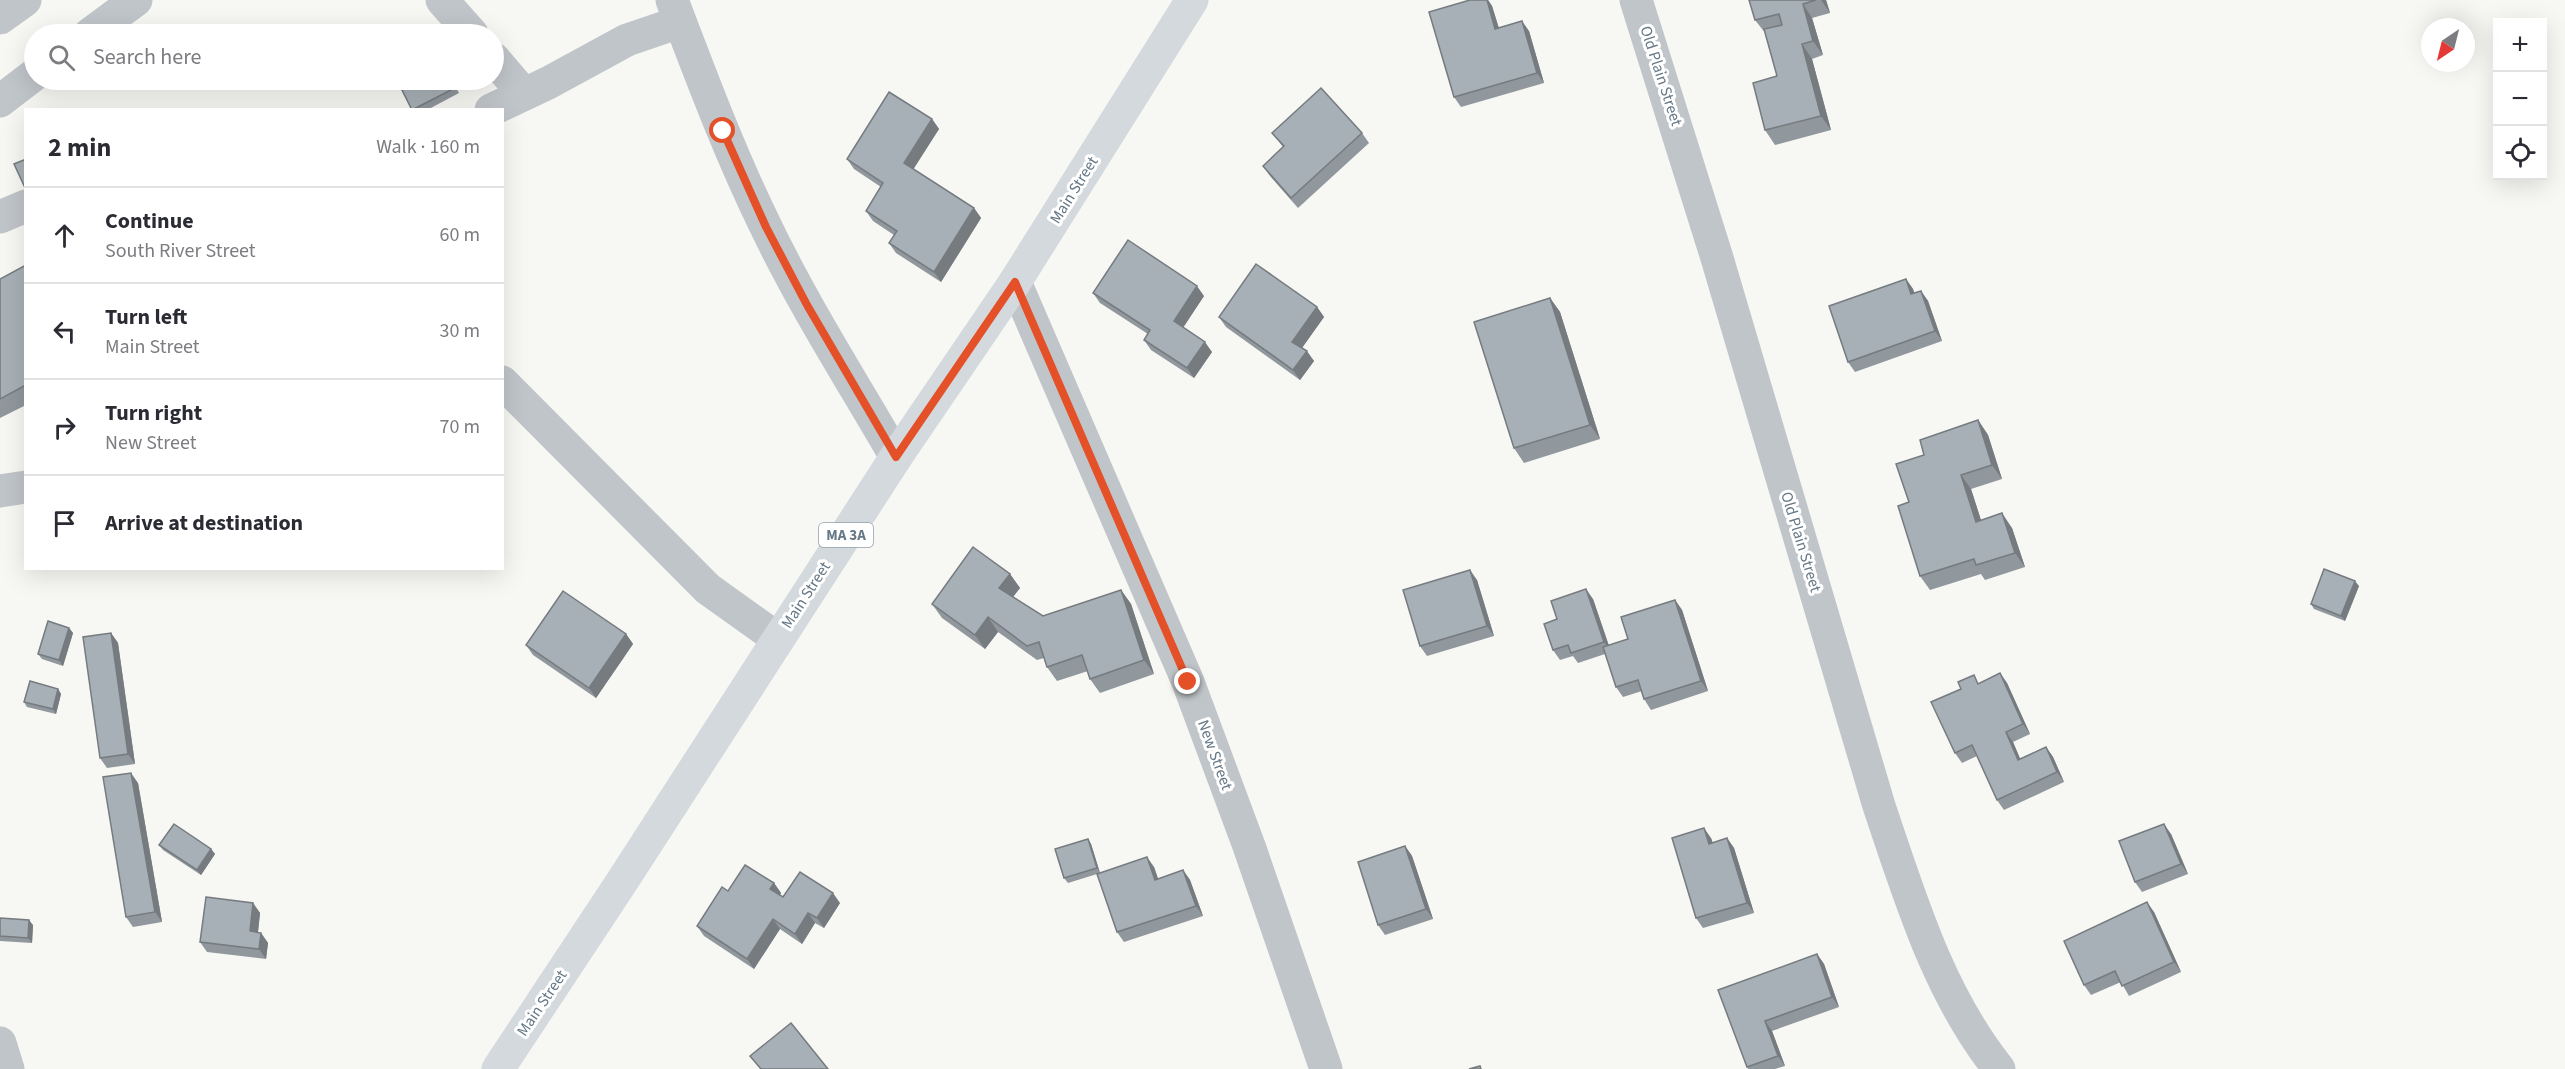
<!DOCTYPE html>
<meta charset="utf-8">
<style>
:root{--surface:#fff;--page:#f7f7f7;--text:#2b2b33;--muted:#7c7c81;--line:#e1e1e2}
body{margin:0;font-family:"Source Sans 3",sans-serif;background:var(--page);color:var(--text)}
.controls{position:absolute;right:18px;top:18px;display:grid;overflow:hidden;border-radius:0px;box-shadow:0 6px 24px #0002}
.controls button{width:54px;height:54px;display:grid;place-items:center;padding:0;border:0;border-bottom:2px solid var(--line);background:var(--surface);color:var(--text);font:30px sans-serif}
.compass{position:absolute;left:2421px;top:18px;width:54px;height:54px;border-radius:50%;background:var(--surface);box-shadow:0 6px 24px #0002;rotate:215deg}
.stop{position:absolute;width:18px;height:18px;margin:-14px;border:4px solid #e45028;border-radius:50%;background:#fff}
.stop.end{background:#e45028;border-color:#fff;box-shadow:0 2px 6px #0008}
.list{margin:0;padding:0;list-style:none}
h2{display:flex;justify-content:space-between;align-items:center;height:78px;margin:0;padding:0 24px;font-size:26px}
h2 small{font-size:20px;font-weight:400;color:var(--muted)}
.list li{display:grid;grid-template-columns:39px 1fr auto;gap:18px;align-items:center;box-sizing:border-box;height:96px;padding:0 24px;border-top:2px solid var(--line)}
.list b{display:block;font-size:22px;white-space:nowrap}
.list p{margin:0;font-size:20px;white-space:nowrap;color:var(--muted)}
.list em{font-size:20px;font-style:normal;color:var(--muted)}
.icon{flex:none;width:33px;height:33px;fill:none;stroke:currentColor;stroke-width:2;stroke-linecap:round;stroke-linejoin:round}
.map{position:relative;flex:none;width:2565px;height:1069px;overflow:hidden}
.search{position:absolute;background:var(--surface);box-shadow:0 6px 24px #0002;left:24px;top:24px;width:480px;height:66px;display:flex;align-items:center;gap:15px;box-sizing:border-box;padding:0 21px;border-radius:33px;color:var(--muted);font-size:22px}
.panel{position:absolute;background:var(--surface);box-shadow:0 6px 24px #0002;left:24px;top:108px;width:480px;height:462px;border-radius:0px}
.map>svg:first-child{display:block}
.lines{fill:none;stroke-linecap:round;stroke-linejoin:round}
.minor{stroke:#c0c5c9;stroke-width:33}
.major{stroke:#d4d9dd;stroke-width:33}
.wall{fill:#90979d}
.shaded-wall{fill:#757b7f}
.building{fill:#a7b0b6;stroke:#757b7f;stroke-width:1.5}
.route{stroke:#e45028;stroke-width:8}
.labels{text-anchor:middle;dominant-baseline:central;stroke-width:6;stroke-linejoin:round;paint-order:stroke}
.shield{fill:#fff;stroke:#94a0aa;stroke-width:1.5}
.shield-label{font-size:15px;font-weight:bold;fill:#667886}
.street-label{font-size:16px;fill:#667886;stroke:#fff}
</style>
<div class="map">
<svg width="2565" height="1069" viewBox="0 0 2565 1069">
<rect width="100%" height="100%" fill="#f7f7f4"/>
<g class="lines">
<g class="minor">
<path d="M442,0L472,34"/>
<path d="M672,0C701,76 730,154 766,227C804,306 852,381 896,457"/>
<path d="M1636,0L1717,258L1879,806C1910,897 1938,993 1999,1069"/>
<path d="M0,18L25,0"/>
<path d="M90,34L136,0"/>
<path d="M494,59L524,94"/>
<path d="M0,101L34,75"/>
<path d="M491,110L548,83L627,40L680,22"/>
<path d="M0,217L26,206"/>
<path d="M1015,282L1188,682L1249,846L1326,1069"/>
<path d="M502,382L708,589L778,639"/>
<path d="M0,491L26,487"/>
<path d="M0,1043L8,1069"/>
</g>
<path class="major" d="M498,1069L621,883L896,457L1015,282L1192,0"/>
</g>
<g class="wall">
<path d="M1470,0H1488L1492,6L1499,28L1529,31L1544,83L1461,107L1454,97Z"/>
<path d="M1749,0H1826L1830,13L1812,18L1823,55L1812,59L1831,130L1775,145L1765,130L1777,76L1766,34L1755,20Z"/>
<path d="M423,80H452L459,93L427,110H412Z"/>
<path d="M932,119L939,129L913,169L974,208L981,218L941,282L896,253L889,243L894,235L873,221L866,211L881,187L854,169L847,159Z"/>
<path d="M1272,133H1362L1369,143L1298,208L1270,176L1263,166L1283,147Z"/>
<path d="M26,265V405L0,418V279Z"/>
<path d="M1906,279L1913,289L1914,293L1921,291L1928,301L1942,341L1855,372L1848,362Z"/>
<path d="M1093,293L1204,296L1183,327L1212,352L1194,378L1151,350L1144,340L1148,334L1100,303Z"/>
<path d="M1550,298L1560,312L1600,439L1524,463L1514,448Z"/>
<path d="M1317,307L1324,317L1302,348L1314,361L1300,380L1226,327L1219,317Z"/>
<path d="M1978,420L1988,435L2002,479L1971,489L1981,520L2012,528L2025,567L1985,580L1981,574L1930,590L1920,576L1909,502L1924,455Z"/>
<path d="M1010,574L1020,588L1013,597L1043,616L1121,590L1131,604L1154,674L1100,693L1090,679L1088,671L1057,681L1047,667L1044,658L1037,660L998,632L985,649L942,618L932,604Z"/>
<path d="M1477,580L1494,636L1427,656L1420,646Z"/>
<path d="M2359,586L2345,621L2314,609L2311,604Z"/>
<path d="M1593,599L1609,646L1628,639L1675,600L1682,610L1708,691L1651,710L1644,699L1642,691L1623,697L1616,687L1605,654L1578,663L1573,656L1560,660L1553,650L1557,619Z"/>
<path d="M69,628L73,633L63,666L42,659L38,654Z"/>
<path d="M111,633L118,643L135,764L107,768L100,758Z"/>
<path d="M626,634L633,644L596,698L533,655L526,645Z"/>
<path d="M2000,673L2007,683L2030,734L2013,742L2020,759L2046,747L2053,757L2064,782L2004,810L1997,800L1977,756L1962,763L1955,753L1980,683Z"/>
<path d="M58,689L61,694L56,714L27,707L24,702Z"/>
<path d="M138,783L162,922L133,927L126,917Z"/>
<path d="M2171,834L2188,874L2142,892L2135,882Z"/>
<path d="M1711,838L1713,843L1727,838L1734,848L1754,913L1703,928L1696,918Z"/>
<path d="M1088,839L1091,844L1100,873L1154,867L1158,879L1183,870L1190,880L1203,916L1124,942L1117,932L1097,874L1068,883L1064,878Z"/>
<path d="M159,845L211,849L215,854L201,875L163,850Z"/>
<path d="M1405,846L1412,856L1433,919L1385,935L1378,925Z"/>
<path d="M774,883L781,893L780,895L783,897L840,903L824,928L815,923L802,944L780,929L754,969L704,936L697,926L728,891Z"/>
<path d="M253,903L260,913L258,932L261,933L268,943L266,959L207,952L200,942Z"/>
<path d="M2154,912L2181,972L2129,996L2121,982L2091,995L2084,985Z"/>
<path d="M0,918L33,925L32,943L0,941Z"/>
<path d="M1817,954L1824,964L1839,1007L1772,1031L1785,1066L1775,1069H1748L1718,990Z"/>
</g>
<g class="shaded-wall">
<path d="M1487,0H1488L1492,6L1502,39L1495,29Z"/>
<path d="M1821,0H1826L1830,13Z"/>
<path d="M1803,4L1812,18L1823,55L1813,41Z"/>
<path d="M1522,21L1529,31L1544,83L1537,73Z"/>
<path d="M1802,44L1812,59L1831,130L1821,116Z"/>
<path d="M932,119L939,129L911,173L904,163Z"/>
<path d="M974,208L981,218L941,282L934,272Z"/>
<path d="M1906,279L1913,289L1918,304L1911,294Z"/>
<path d="M1197,286L1204,296L1181,331L1174,321Z"/>
<path d="M1921,291L1928,301L1942,341L1935,331Z"/>
<path d="M1550,298L1560,312L1600,439L1590,425Z"/>
<path d="M1317,307L1324,317L1299,352L1292,342Z"/>
<path d="M1205,342L1212,352L1194,378L1187,368Z"/>
<path d="M1307,351L1314,361L1300,380L1293,370Z"/>
<path d="M1978,420L1988,435L2002,479L1992,465Z"/>
<path d="M1961,475L1971,489L1986,536L1976,522Z"/>
<path d="M2002,513L2012,528L2025,567L2015,553Z"/>
<path d="M1470,570L1477,580L1494,636L1487,626Z"/>
<path d="M1010,574L1020,588L1009,602L999,588Z"/>
<path d="M2355,581L2359,586L2345,621L2341,616Z"/>
<path d="M1586,589L1593,599L1611,652L1604,642Z"/>
<path d="M1121,590L1131,604L1154,674L1144,660Z"/>
<path d="M1675,600L1682,610L1708,691L1701,681Z"/>
<path d="M988,617L998,632L985,649L975,635Z"/>
<path d="M69,628L73,633L63,666L59,660Z"/>
<path d="M111,633L118,643L135,764L128,754Z"/>
<path d="M626,634L633,644L596,698L589,688Z"/>
<path d="M2000,673L2007,683L2030,734L2023,724Z"/>
<path d="M58,689L61,694L56,714L53,709Z"/>
<path d="M2006,732L2013,742L2025,770L2018,760Z"/>
<path d="M2046,747L2053,757L2064,782L2057,772Z"/>
<path d="M131,773L138,783L162,922L155,912Z"/>
<path d="M2164,824L2171,834L2188,874L2181,864Z"/>
<path d="M1704,828L1711,838L1716,854L1709,844Z"/>
<path d="M1727,838L1734,848L1754,913L1747,903Z"/>
<path d="M1088,839L1091,844L1100,873L1097,868Z"/>
<path d="M1405,846L1412,856L1433,919L1426,909Z"/>
<path d="M211,849L215,854L201,875L197,870Z"/>
<path d="M1147,857L1154,867L1162,890L1155,880Z"/>
<path d="M1183,870L1190,880L1203,916L1196,906Z"/>
<path d="M774,883L781,893L777,899L770,889Z"/>
<path d="M833,893L840,903L824,928L817,918Z"/>
<path d="M2147,902L2154,912L2181,972L2174,962Z"/>
<path d="M253,903L260,913L257,941L250,931Z"/>
<path d="M808,913L815,923L802,944L795,934Z"/>
<path d="M773,919L780,929L754,969L747,959Z"/>
<path d="M29,920L33,925L32,943L28,938Z"/>
<path d="M261,933L268,943L266,959L259,949Z"/>
<path d="M1817,954L1824,964L1839,1007L1832,997Z"/>
<path d="M1765,1021L1772,1031L1785,1066L1778,1056Z"/>
</g>
<g class="building">
<path d="M1470,0H1487L1495,29L1522,21L1537,73L1454,97L1429,12Z"/>
<path d="M1749,0H1816L1803,4L1813,41L1802,44L1821,116L1765,130L1753,83L1777,76L1764,29L1782,25L1779,14L1755,20Z"/>
<path d="M423,80H451L455,88L412,110L402,90Z"/>
<path d="M1321,88L1362,133L1291,198L1263,166L1284,146L1272,133Z"/>
<path d="M889,92L932,119L904,163L974,208L934,272L889,243L897,231L866,211L883,183L847,159Z"/>
<path d="M26,159V190L14,164Z"/>
<path d="M1128,240L1197,286L1174,321L1205,342L1187,368L1144,340L1150,330L1093,293Z"/>
<path d="M1256,264L1317,307L1292,342L1307,351L1293,370L1219,317Z"/>
<path d="M26,265V385L0,399V279Z"/>
<path d="M1906,279L1911,294L1921,291L1935,331L1848,362L1829,306Z"/>
<path d="M1550,298L1590,425L1514,448L1474,322Z"/>
<path d="M1978,420L1992,465L1961,475L1976,522L2002,513L2015,553L1976,565L1974,559L1920,576L1898,506L1909,502L1896,464L1924,455L1920,440Z"/>
<path d="M973,547L1010,574L999,588L1043,616L1121,590L1144,660L1090,679L1082,655L1047,667L1039,642L1027,646L988,617L975,635L932,604Z"/>
<path d="M2324,569L2355,581L2341,616L2311,604Z"/>
<path d="M1470,570L1487,626L1420,646L1403,590Z"/>
<path d="M1586,589L1604,642L1571,653L1568,645L1553,650L1544,624L1557,619L1551,601Z"/>
<path d="M563,591L626,634L589,688L526,645Z"/>
<path d="M1675,600L1701,681L1644,699L1638,680L1616,687L1603,647L1628,639L1621,617Z"/>
<path d="M48,621L69,628L59,660L38,654Z"/>
<path d="M111,633L128,754L100,758L83,637Z"/>
<path d="M2000,673L2023,724L2006,732L2018,760L2046,747L2057,772L1997,800L1972,745L1955,753L1931,702L1961,689L1958,682L1974,675L1978,684Z"/>
<path d="M30,681L58,689L53,709L24,702Z"/>
<path d="M131,773L155,912L126,917L103,777Z"/>
<path d="M174,824L211,849L197,870L159,845Z"/>
<path d="M2164,824L2181,864L2135,882L2119,841Z"/>
<path d="M1704,828L1709,844L1727,838L1747,903L1696,918L1672,838Z"/>
<path d="M1088,839L1097,868L1064,878L1055,849Z"/>
<path d="M1405,846L1426,909L1378,925L1358,862Z"/>
<path d="M1147,857L1155,880L1183,870L1196,906L1117,932L1097,874Z"/>
<path d="M745,865L774,883L770,889L783,897L800,872L833,893L817,918L808,913L795,934L773,919L747,959L697,926L722,887L728,891Z"/>
<path d="M206,897L253,903L250,931L261,933L259,949L200,942Z"/>
<path d="M2147,902L2174,962L2122,986L2115,971L2084,985L2064,941Z"/>
<path d="M0,918L29,920L28,938L0,936Z"/>
<path d="M1817,954L1832,997L1765,1021L1778,1056L1747,1067L1718,990Z"/>
<path d="M791,1023L828,1069H761L750,1056Z"/>
<path d="M1480,1066L1481,1069H1469Z"/>
</g>
<g class="lines">
<path class="route" d="M723,131L766,227L807,305L896,457L1015,282L1188,682"/>
</g>
<g class="labels">
<rect class="shield" x="819" y="523" width="54" height="24" rx="4.5"/>
<g class="shield-label">
<text x="846" y="535">MA 3A</text>
</g>
<g class="street-label">
<text transform="translate(1661 76) rotate(72)">Old Plain Street</text>
<text transform="translate(1074 190) rotate(-58)">Main Street</text>
<text transform="translate(1801 542) rotate(73)">Old Plain Street</text>
<text transform="translate(806 595) rotate(-57)">Main Street</text>
<text transform="translate(1215 755) rotate(70)">New Street</text>
<text transform="translate(542 1003) rotate(-56)">Main Street</text>
</g>
</g>
</svg>
<div class="controls">
<button>+</button>
<button>−</button>
<button><svg class="icon" aria-label="locate" viewBox="0 0 24 24"><circle cx="12" cy="12" r="6"/><path d="M12 2v4M12 18v4M2 12h4M18 12h4"/></svg></button>
</div>
<svg class="compass" viewBox="-18 -18 36 36"><path d="M0-13l5 13h-10z" fill="#e53935"/><path d="M0 13l5-13h-10z" fill="#7c7c81"/></svg>
<div class="stop" style="left:723px;top:131px"></div>
<div class="stop end" style="left:1188px;top:682px"></div>
<div class="search"><svg class="icon" aria-label="search" viewBox="0 0 24 24"><circle cx="10" cy="10" r="6"/><path d="M15 15l6 6"/></svg>Search here</div>
<section class="panel">
<h2>2 min<small>Walk · 160 m</small></h2>
<ul class="list">
<li><svg class="icon" aria-label="ahead" viewBox="0 0 24 24"><path d="M12 20V5M6 11l6-6 6 6"/></svg><div><b>Continue</b><p>South River Street</p></div><em>60 m</em></li>
<li><svg class="icon" aria-label="left" viewBox="0 0 24 24"><path d="M17 20v-9H6M10 6l-5 5 5 5"/></svg><div><b>Turn left</b><p>Main Street</p></div><em>30 m</em></li>
<li><svg class="icon" aria-label="right" viewBox="0 0 24 24"><path d="M7 20v-9h11M14 6l5 5-5 5"/></svg><div><b>Turn right</b><p>New Street</p></div><em>70 m</em></li>
<li><svg class="icon" aria-label="arrive" viewBox="0 0 24 24"><path d="M6 21V4h12l-3 4 3 4H6"/></svg><div><b>Arrive at destination</b></div></li>
</ul>
</section>
</div>
